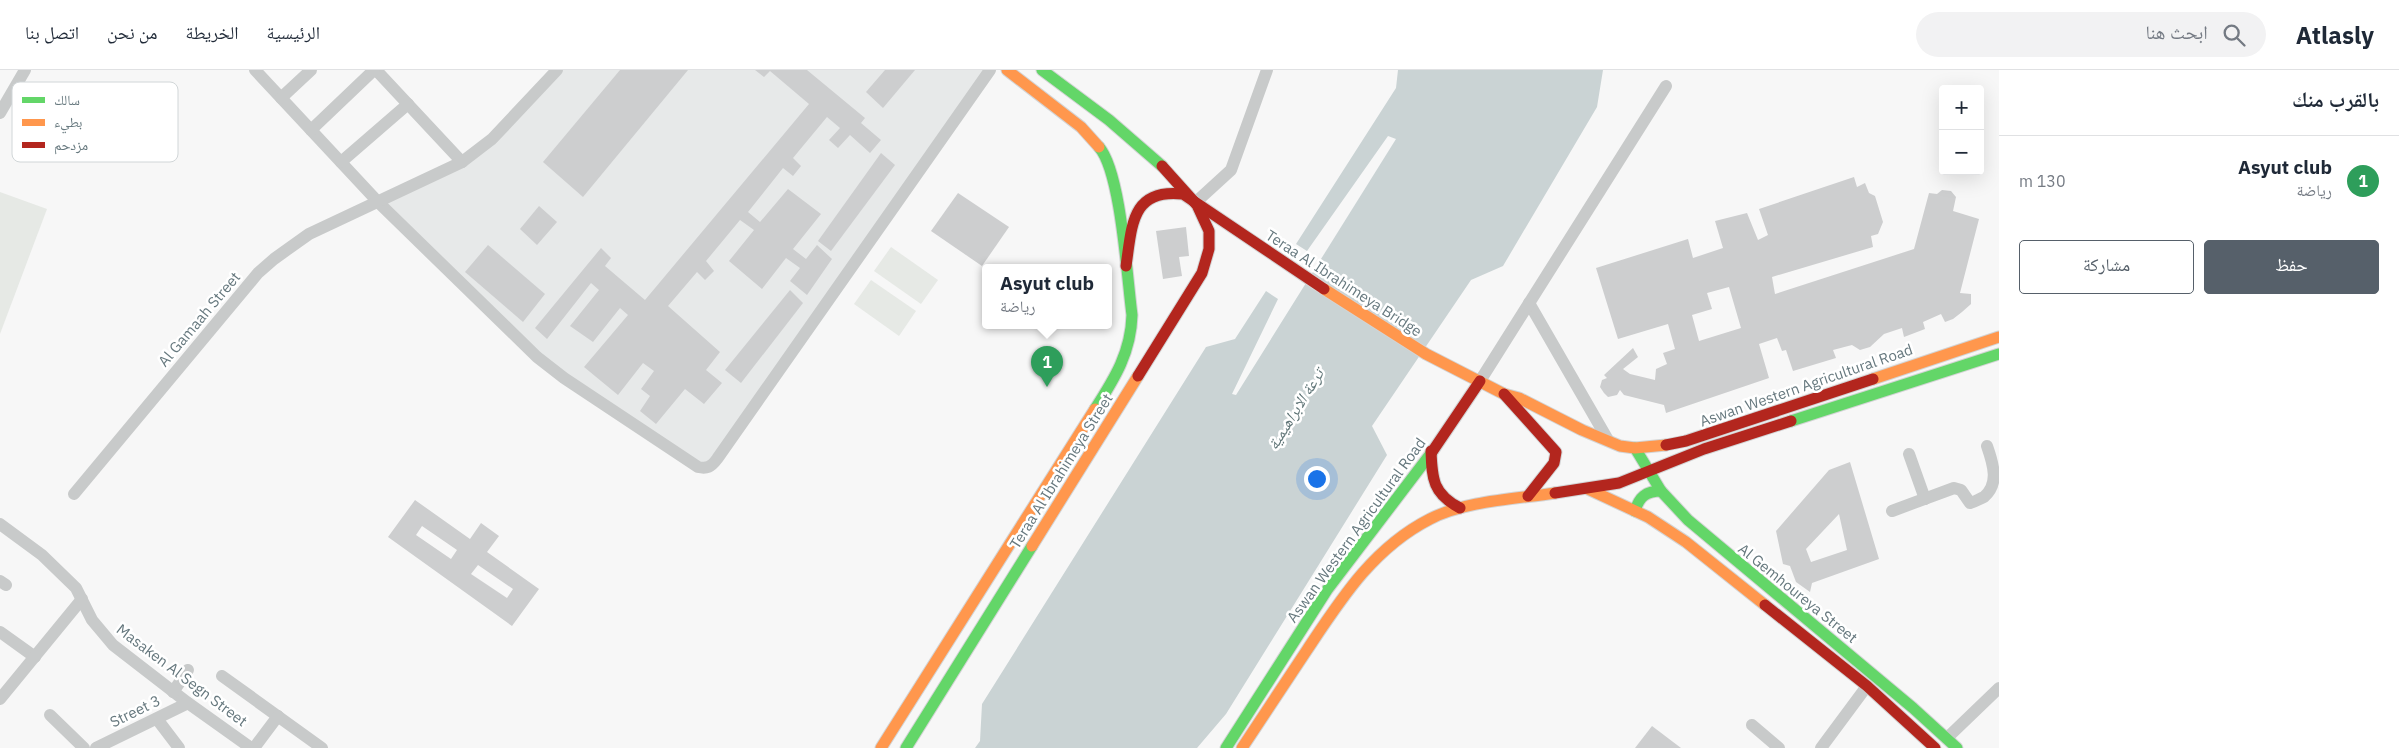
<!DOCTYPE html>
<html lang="ar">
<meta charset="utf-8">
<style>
:root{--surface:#fff;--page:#f2f2f3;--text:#1f2937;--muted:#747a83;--line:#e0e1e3;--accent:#56606a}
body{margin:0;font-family:"IBM Plex Sans","Noto Naskh Arabic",sans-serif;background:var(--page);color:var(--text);direction:rtl}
.controls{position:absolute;right:15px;top:15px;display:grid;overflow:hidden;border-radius:5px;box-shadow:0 5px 20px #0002}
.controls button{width:45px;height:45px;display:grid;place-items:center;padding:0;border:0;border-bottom:1px solid var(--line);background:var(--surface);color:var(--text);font:25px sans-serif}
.you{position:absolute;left:1316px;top:408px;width:18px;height:18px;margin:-12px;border:4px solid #fff;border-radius:50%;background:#1a73e8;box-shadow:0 0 0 8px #1a73e833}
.badge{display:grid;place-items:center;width:32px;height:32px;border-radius:50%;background:var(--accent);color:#fff;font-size:16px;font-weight:700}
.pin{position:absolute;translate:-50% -41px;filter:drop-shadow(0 1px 2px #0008)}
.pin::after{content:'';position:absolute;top:26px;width:18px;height:15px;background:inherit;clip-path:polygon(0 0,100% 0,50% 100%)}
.popup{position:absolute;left:982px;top:194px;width:130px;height:65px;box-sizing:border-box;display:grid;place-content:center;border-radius:5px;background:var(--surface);filter:drop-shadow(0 1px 4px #0005);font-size:16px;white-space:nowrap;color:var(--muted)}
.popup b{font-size:19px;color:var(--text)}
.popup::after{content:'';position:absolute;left:50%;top:100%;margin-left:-10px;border:10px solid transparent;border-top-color:var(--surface)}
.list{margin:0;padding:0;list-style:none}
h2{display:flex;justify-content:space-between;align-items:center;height:65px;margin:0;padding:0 20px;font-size:21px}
h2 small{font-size:16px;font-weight:400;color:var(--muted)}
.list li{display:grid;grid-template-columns:32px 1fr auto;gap:15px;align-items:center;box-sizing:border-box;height:90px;padding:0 20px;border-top:1px solid var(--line)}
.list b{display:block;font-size:19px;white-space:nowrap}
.list p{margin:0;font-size:16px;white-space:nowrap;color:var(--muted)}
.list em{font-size:16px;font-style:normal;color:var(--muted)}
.actions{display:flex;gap:10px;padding:15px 20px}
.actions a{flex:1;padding:11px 0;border:1px solid var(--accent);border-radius:5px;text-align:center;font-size:18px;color:var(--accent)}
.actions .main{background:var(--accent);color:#fff}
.icon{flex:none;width:28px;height:28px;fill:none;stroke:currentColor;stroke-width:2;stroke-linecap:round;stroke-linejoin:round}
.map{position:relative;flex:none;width:1999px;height:678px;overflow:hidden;direction:ltr}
header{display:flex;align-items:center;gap:30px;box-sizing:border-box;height:70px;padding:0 25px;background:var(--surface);border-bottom:1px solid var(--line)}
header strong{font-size:24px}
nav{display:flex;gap:28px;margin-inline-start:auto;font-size:18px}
.search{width:350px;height:45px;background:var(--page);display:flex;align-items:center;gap:12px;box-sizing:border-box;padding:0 18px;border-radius:28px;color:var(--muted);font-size:19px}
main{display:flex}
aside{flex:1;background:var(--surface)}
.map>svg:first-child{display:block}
.built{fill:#e7e9e9}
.green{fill:#e6e9e5}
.water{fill:#cad3d4}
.building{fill:#cdcecf;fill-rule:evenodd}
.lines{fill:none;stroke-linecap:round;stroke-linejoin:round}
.fast-casing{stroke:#d3d4d5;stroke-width:13}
.slow-casing{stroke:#d3d4d5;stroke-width:13}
.jam-casing{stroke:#d3d4d5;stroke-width:13}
.street{stroke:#c8caca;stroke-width:12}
.fast{stroke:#63d668;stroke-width:11}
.slow{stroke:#ff974d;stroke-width:11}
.jam{stroke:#b3261e;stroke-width:11}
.labels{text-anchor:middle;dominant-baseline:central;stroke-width:5;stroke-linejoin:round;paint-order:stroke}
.street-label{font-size:15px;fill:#66787e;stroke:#fff}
.water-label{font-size:16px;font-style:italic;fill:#617678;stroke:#fff}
.key{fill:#fff;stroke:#d1d6d8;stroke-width:1}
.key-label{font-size:14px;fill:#66787e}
</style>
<header>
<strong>Atlasly</strong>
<div class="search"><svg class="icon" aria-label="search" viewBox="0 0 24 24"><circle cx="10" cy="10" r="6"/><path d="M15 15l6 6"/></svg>ابحث هنا</div>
<nav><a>الرئيسية</a><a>الخريطة</a><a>من نحن</a><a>اتصل بنا</a></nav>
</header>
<main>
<aside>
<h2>بالقرب منك<small></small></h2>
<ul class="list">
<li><span class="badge" style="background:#2e9e5b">1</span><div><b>Asyut club</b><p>رياضة</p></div><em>130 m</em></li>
</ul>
<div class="actions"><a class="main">حفظ</a><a>مشاركة</a></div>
</aside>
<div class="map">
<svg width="1999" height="678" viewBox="0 0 1999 678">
<rect width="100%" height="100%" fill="#f7f7f7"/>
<path class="built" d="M555,0H990L705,399L564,308L379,133L462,92Z"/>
<g class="green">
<path d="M0,122L47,139L0,264Z"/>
<path d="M891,177L938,210L921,234L874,201Z"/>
<path d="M871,210L916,241L899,266L854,234Z"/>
</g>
<path class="water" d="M1398,0H1603L1597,37L1503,196L1471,210L1372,356L1387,385L1226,644L1197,678H975L980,671L982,634L1206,277L1235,269L1266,221L1278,229L1232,324L1236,325L1396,69L1388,66L1307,181L1296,174L1396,18Z"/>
<g class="building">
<path d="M620,0H688L583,127L543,92Z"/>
<path d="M755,0H807L865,48L861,53L881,70L870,83L850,65L838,78L829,70L840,58L827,47L793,88L801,96L793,106L783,98L748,142L760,152L788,119L821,144L793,179L806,189L817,175L832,189L807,225L790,211L800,198L786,188L762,219L729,191L754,160L740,150L706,191L714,201L705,210L697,202L668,236L720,282L706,300L722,313L704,334L685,319L656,354L640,341L650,326L641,319L654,301L643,293L618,325L584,297L628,245L620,238L593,272L570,256L599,220L591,213L547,269L535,258L601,178L611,188L605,196L645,230L809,34L770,1L764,7Z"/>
<path d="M885,0H915L883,38L866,22Z"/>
<path d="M881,83L895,95L831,181L818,171Z"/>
<path d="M1854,107L1857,117L1865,113L1869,123L1875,126L1883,152L1878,164L1871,166L1873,177L1772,207L1775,224L1914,179L1929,123L1937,124L1942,120L1951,121L1956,127L1953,141L1979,149L1960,223L1971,224V234L1962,242L1953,249L1945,252L1941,244L1923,252L1925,259L1904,267L1902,258L1884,264L1870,277L1860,280L1852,275L1833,280L1836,288L1793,301L1786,280L1782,281L1777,268L1759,274L1769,308L1666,343L1664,335L1624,325L1620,320L1617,325L1608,327L1604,323L1600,317L1602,310L1607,308L1604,305L1633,278L1638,287L1623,299L1630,304L1655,310L1656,299L1667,294L1663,283L1675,279L1668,254L1618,269L1596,198L1688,169L1693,188L1723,178L1715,151L1747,143L1758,170L1768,165L1759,139ZM1729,217L1741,258L1699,271L1692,245L1712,239L1707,223Z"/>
<path d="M958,123L1009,157L982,196L931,161Z"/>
<path d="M539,136L557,152L537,175L520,159Z"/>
<path d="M1186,157L1189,186L1179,187L1182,206L1163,209L1156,161Z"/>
<path d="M488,175L545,224L523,252L465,202Z"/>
<path d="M790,220L803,233L741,313L725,300Z"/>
<path d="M1850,392L1879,489L1812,513L1810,522L1796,512L1790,496L1783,494L1776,461L1829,400ZM1839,444L1847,480L1811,492L1806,479Z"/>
<path d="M415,430L470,469L481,453L499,466L487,482L539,519L512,556L388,467ZM422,456L457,480L451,489L416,465ZM478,495L513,519L507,528L471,504Z"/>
<path d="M1652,656L1681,678H1635Z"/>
</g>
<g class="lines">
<g class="fast-casing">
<g id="fast">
<path d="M1042,0L1109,50L1162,96"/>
<path d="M1095,339C1115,308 1131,282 1132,245C1127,208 1121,102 1099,77"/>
<path d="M1791,351L1999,284"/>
<path d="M1635,378L1661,421L1688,450L1913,638L1957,678"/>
<path d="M1635,441C1639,427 1646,421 1661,421"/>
<path d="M906,678L1032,476"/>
<path d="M1226,678L1327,520L1432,382"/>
</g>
</g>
<g class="slow-casing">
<g id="slow">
<path d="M1007,0L1081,57L1099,77"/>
<path d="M1324,219L1426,284L1504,324L1519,328L1582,360L1620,376L1635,378L1666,375"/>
<path d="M1873,309L1999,267"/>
<path d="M1588,419L1648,447L1686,472L1765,535"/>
<path d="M1032,476L1138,306"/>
<path d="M881,678L1095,339"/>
<path d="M1242,678C1264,645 1285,613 1307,580C1341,529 1373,478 1430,449C1465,431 1516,429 1555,423"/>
</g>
</g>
<g class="jam-casing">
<g id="jam">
<path d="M1126,196C1132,156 1131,118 1183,124L1324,219"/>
<path d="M1138,306L1202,203L1209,179V161L1197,135L1162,96"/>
<path d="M1504,324L1556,382L1554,393L1528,426"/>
<path d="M1666,375L1686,371L1873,309"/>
<path d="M1431,381C1432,409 1433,424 1460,438"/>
<path d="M1432,382L1480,311"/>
<path d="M1555,423L1619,413L1704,379L1791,351"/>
<path d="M1765,535L1867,616L1935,678"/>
</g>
</g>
<g class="street">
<path d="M255,0L379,133L537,287L564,308L698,397C707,399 711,397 717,389L990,0"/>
<path d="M376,0L462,92"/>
<path d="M281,28L311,0"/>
<path d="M0,43L25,0"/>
<path d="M311,60L374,0"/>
<path d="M341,92L408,34"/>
<path d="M1196,132L1231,100L1267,0"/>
<path d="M1529,233L1608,370"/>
<path d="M1480,311L1666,16"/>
<path d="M1909,384L1925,429"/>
<path d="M74,424L258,203L274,189L309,164L462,92L492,69L557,0"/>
<path d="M1892,441L1954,418L1961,420L1970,433C1975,432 1979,429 1984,427C1999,414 1994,396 1987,376"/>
<path d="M0,454L42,485L76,518L92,550L113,575L188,633L251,678"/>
<path d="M0,511L6,515"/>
<path d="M0,562L35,587"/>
<path d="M222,606L322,678"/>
<path d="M173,622L188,600"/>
<path d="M0,629L82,529"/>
<path d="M50,645L84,678"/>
<path d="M157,649L179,678"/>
<path d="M1752,655L1779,678"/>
<path d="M1947,668L1999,618"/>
<path d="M96,678L188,633"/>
<path d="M254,678L278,646"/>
<path d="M1821,678L1867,616"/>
</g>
<use href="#fast" class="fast"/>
<use href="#slow" class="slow"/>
<use href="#jam" class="jam"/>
</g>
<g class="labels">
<g class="street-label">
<text transform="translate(1344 213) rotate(33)">Teraa Al Ibrahimeya Bridge</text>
<text transform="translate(199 249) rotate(-50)">Al Gamaah Street</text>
<text transform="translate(1806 315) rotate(-19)">Aswan Western Agricultural Road</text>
<text transform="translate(1061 401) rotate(-58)">Teraa Al Ibrahimeya Street</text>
<text transform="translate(1356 460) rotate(-54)">Aswan Western Agricultural Road</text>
<text transform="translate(1798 523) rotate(39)">Al Gemhoureya Street</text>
<text transform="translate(182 605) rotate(37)">Masaken Al Segn Street</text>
<text transform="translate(135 641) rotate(-26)">Street 3</text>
</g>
<g class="water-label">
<text transform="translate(1295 339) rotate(-58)">ترعة الابراهيمية</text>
</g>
</g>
<rect x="12" y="12" width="166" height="80" rx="8" class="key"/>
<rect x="22" y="27" width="23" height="6" fill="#63d668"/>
<rect x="22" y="49" width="23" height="7" fill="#ff974d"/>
<rect x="22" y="72" width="23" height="6" fill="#b3261e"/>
<g class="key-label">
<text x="54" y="35">سالك</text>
<text x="54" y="57">بطيء</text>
<text x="54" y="80">مزدحم</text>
</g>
</svg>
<div class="controls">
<button>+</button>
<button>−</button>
</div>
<div class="you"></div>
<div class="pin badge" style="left:1047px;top:317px;background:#2e9e5b">1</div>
<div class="popup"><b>Asyut club</b>رياضة</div>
</div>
</main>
